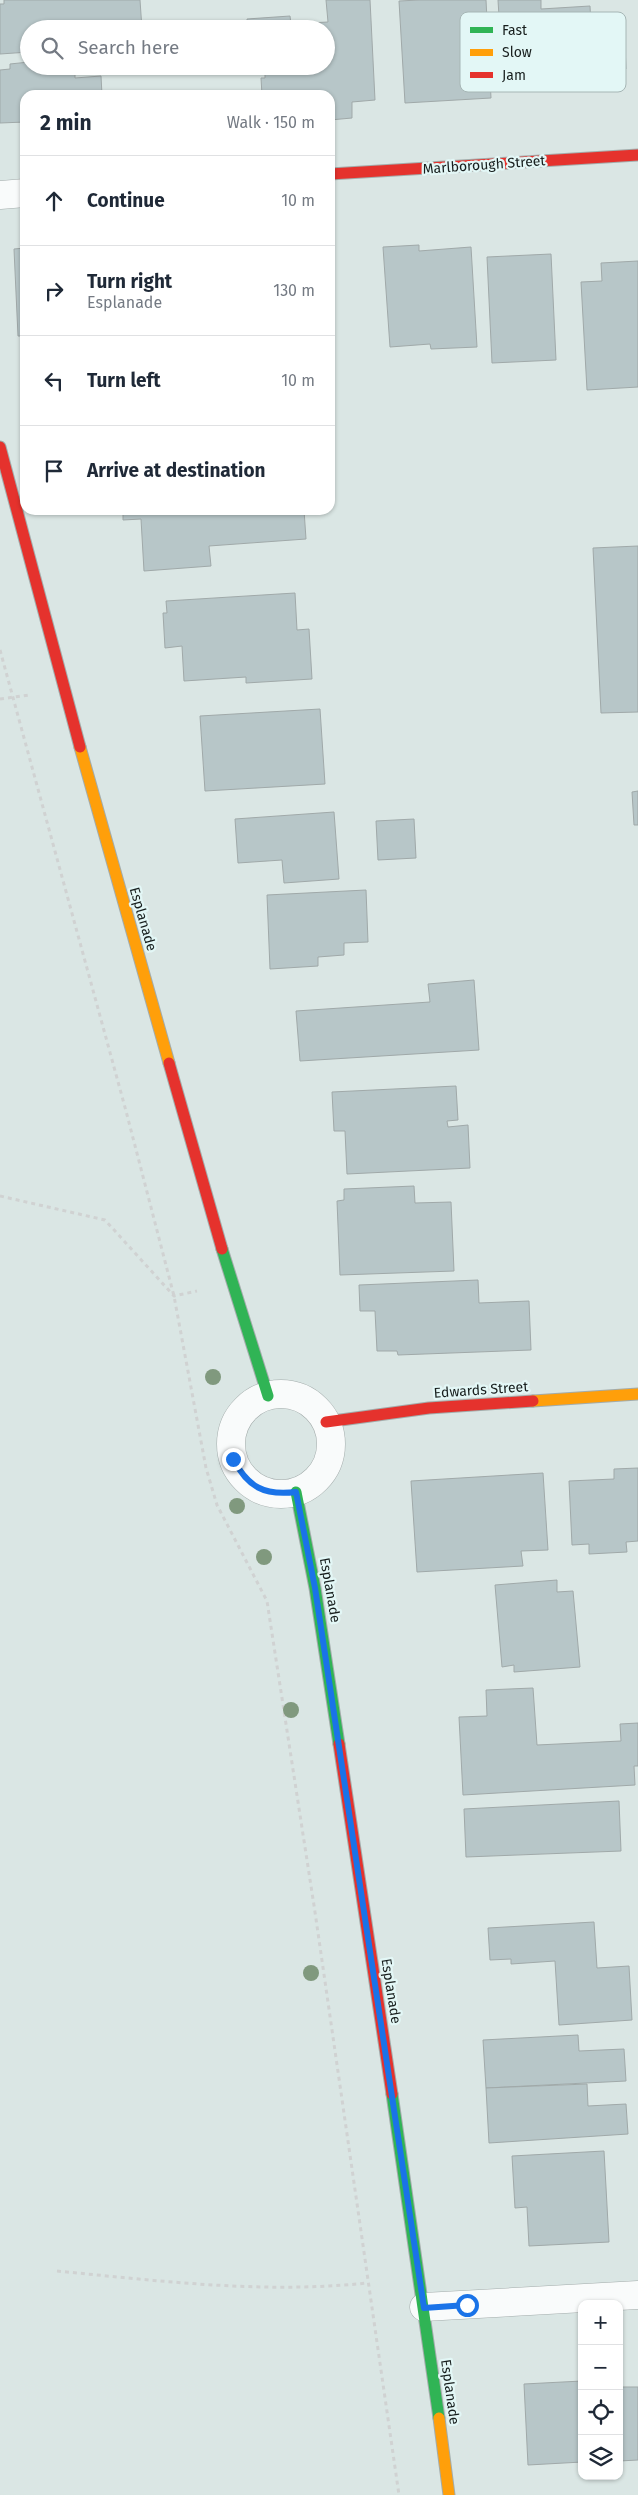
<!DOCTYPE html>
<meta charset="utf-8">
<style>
:root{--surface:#fff;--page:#f2f2f3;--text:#1f2937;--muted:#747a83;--line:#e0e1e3}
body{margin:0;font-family:"Fira Sans",sans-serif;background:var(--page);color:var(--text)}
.controls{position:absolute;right:15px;bottom:15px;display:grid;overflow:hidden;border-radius:10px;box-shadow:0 1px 4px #0004}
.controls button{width:45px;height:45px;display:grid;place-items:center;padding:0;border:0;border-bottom:1px solid var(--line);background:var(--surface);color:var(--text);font:25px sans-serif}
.stop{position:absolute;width:15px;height:15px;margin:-11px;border:4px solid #1a73e8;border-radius:50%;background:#fff}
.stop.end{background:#1a73e8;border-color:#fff;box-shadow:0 1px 5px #0008}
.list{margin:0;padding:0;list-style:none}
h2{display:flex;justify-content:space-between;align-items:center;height:65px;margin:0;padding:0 20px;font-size:21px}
h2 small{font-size:16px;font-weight:400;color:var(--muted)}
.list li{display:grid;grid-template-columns:32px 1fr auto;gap:15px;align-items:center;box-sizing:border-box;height:90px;padding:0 20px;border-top:1px solid var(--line)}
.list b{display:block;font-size:19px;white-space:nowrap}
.list p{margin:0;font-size:16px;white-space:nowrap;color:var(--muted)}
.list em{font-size:16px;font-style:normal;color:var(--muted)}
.icon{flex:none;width:28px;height:28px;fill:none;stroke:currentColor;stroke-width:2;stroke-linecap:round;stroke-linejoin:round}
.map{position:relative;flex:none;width:638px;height:2495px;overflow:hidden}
.search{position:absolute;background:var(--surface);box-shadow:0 1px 4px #0004;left:20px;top:20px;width:315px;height:55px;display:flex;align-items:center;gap:12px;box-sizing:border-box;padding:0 18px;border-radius:28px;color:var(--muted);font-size:19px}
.panel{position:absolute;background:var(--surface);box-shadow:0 1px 4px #0004;left:20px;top:90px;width:315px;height:425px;border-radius:15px}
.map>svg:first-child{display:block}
.building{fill:#b7c6c8;stroke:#a0a9a9}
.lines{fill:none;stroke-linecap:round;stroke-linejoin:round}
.street-casing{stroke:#a3acab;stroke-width:29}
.fast-casing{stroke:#a3acab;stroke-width:13}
.slow-casing{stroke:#a3acab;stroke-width:13}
.jam-casing{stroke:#a3acab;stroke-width:13}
.path{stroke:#d0d2d2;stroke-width:3;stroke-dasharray:4 4;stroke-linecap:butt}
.street{stroke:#f9fbfb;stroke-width:28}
.fast{stroke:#30b455;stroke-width:11}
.slow{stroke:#ff9f0a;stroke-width:11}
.jam{stroke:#e5322d;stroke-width:11}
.tree{fill:#80997e}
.route{stroke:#1a73e8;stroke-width:6}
.labels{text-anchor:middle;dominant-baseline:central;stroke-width:4.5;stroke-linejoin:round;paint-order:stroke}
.street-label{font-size:14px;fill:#171e1d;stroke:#e3f7f6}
.key{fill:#e3f7f6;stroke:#a6b6b5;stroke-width:1}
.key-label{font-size:14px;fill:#171e1d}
</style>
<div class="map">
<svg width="638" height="2495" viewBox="0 0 638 2495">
<rect width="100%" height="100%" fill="#dae6e4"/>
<g class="building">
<path d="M4,0H140L142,29H29V52L0,54V4H4Z"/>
<path d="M326,0H370L375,100L352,102V118L330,120V95H262L261,78H265V66H326V29H248L247,19L290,16L291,24L328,22Z"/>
<path d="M419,0H486L491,98L405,103L399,1Z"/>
<path d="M498,0H541V9L590,6L591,26L624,23L626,69L523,76L522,65L502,66Z"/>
<path d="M29,62V66H75V78L101,76L102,95H25V122L0,123V70L10,69V64Z"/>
<path d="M419,245V251L471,247L477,347L431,349L430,344L390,347L383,247Z"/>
<path d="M25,248V336H18L14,249Z"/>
<path d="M551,254L556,360L492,363L487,257Z"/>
<path d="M638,261V387L587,390L581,282L602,281L601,263Z"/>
<path d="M123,510H304L306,539L209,546L211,566L144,571L141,519L123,520Z"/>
<path d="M638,546V712L601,713L593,548Z"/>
<path d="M295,593L297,630L309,629L312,679L246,683V677L184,681L182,646L165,648L163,613H167L166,601Z"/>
<path d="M320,709L325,784L205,791L200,716Z"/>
<path d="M638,791V825H634L632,792Z"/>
<path d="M334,812L339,879L284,883L282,860L238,863L235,819Z"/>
<path d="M414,819L416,858L378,860L376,821Z"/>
<path d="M366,890L368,942L344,943V955L318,957V966L270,969L267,895Z"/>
<path d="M474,980L479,1050L300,1061L296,1011L430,1002L428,984Z"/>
<path d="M456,1086L458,1120L447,1121L448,1127L468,1125L470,1168L347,1174L345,1131H334L332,1092Z"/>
<path d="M414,1186L415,1203L451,1202L454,1271L340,1275L337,1201L344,1200V1189Z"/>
<path d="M478,1280L479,1303L529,1301L531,1350L398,1355L397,1351H377L375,1311H360L359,1285Z"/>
<path d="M638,1468V1541L626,1542L627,1552L589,1554V1544L572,1545L569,1481L614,1479V1469Z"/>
<path d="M543,1473L548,1550L521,1551L523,1566L417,1572L411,1481Z"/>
<path d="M557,1580V1592L573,1591L580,1667L514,1672V1665L502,1667L495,1585Z"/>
<path d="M533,1688L537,1745L621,1741L620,1724L638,1723V1766H634L635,1785L463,1795L459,1717L487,1716L486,1690Z"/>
<path d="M619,1801L621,1851L466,1857L464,1809Z"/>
<path d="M594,1922L597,1968L629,1966L632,2020L559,2025L555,1961L511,1964V1959L490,1960L488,1928Z"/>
<path d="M578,2035L579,2051L624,2049L626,2081L486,2088L483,2040Z"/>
<path d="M587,2084L588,2106L626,2104L628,2134L489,2143L486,2088Z"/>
<path d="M604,2151L609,2242L529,2246L527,2207L515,2208L512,2156Z"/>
<path d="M582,2381V2462L528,2465L524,2384Z"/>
<path d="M619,2387H638V2460L619,2461Z"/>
</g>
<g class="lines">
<g class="street-casing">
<g id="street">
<path d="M0,195L25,193"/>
<circle cx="281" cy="1444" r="50"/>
<path d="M424,2307L638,2295"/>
</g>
</g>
<g class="fast-casing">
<g id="fast">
<path d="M222,1249L268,1396"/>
<path d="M296,1492L315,1588L339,1744"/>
<path d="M392,2094L439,2418"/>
</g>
</g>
<g class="slow-casing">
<g id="slow">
<path d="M80,747L169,1063"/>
<path d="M533,1401L638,1394"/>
<path d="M439,2418L449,2495"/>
</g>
</g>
<g class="jam-casing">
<g id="jam">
<path d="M330,174L638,155"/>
<path d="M0,447L80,747"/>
<path d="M169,1063L222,1249"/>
<path d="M326,1422L429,1408L533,1401"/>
<path d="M339,1744L392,2094"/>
</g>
</g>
<g class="path">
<path d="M0,650L126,1111L174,1296L206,1468L217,1505L267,1601L315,1912L399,2495"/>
<path d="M0,699L29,695"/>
<path d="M0,1196L105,1220L174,1296L197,1291"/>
<path d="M57,2271C160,2281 264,2294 367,2283"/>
</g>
<use href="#street" class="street"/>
<use href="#fast" class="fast"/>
<use href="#slow" class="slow"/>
<use href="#jam" class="jam"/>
</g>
<g class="tree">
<circle cx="213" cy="1377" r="8"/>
<circle cx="237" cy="1506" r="8"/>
<circle cx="264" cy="1557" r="8"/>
<circle cx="291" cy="1710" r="8"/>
<circle cx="311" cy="1973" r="8"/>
</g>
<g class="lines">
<path class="route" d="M233,1459C248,1487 264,1496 296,1492L315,1588L424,2308L467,2305"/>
</g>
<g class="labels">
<g class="street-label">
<text transform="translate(484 165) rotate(-4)">Marlborough Street</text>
<text transform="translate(143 919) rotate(74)">Esplanade</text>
<text transform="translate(481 1390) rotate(-4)">Edwards Street</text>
<text transform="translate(330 1590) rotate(80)">Esplanade</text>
<text transform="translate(391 1991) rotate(81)">Esplanade</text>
<text transform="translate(450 2392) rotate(82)">Esplanade</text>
</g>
</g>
<rect x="460" y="12" width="166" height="80" rx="8" class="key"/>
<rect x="470" y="27" width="23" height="6" fill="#30b455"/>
<rect x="470" y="49" width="23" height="7" fill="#ff9f0a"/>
<rect x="470" y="72" width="23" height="6" fill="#e5322d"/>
<g class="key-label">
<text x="502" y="35">Fast</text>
<text x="502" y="57">Slow</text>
<text x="502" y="80">Jam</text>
</g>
</svg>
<div class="controls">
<button>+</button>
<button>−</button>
<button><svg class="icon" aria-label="locate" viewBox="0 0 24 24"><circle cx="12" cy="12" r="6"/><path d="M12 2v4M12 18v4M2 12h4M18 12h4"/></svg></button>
<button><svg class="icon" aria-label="layers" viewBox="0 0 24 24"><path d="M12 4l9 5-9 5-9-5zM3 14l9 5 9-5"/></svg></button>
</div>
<div class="stop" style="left:467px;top:2305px"></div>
<div class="stop end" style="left:233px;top:1459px"></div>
<div class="search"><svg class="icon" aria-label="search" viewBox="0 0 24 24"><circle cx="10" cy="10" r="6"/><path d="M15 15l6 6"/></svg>Search here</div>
<section class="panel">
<h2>2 min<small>Walk · 150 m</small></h2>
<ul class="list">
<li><svg class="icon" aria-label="ahead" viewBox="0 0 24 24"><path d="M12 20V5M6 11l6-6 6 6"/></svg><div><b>Continue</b></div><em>10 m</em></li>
<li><svg class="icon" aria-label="right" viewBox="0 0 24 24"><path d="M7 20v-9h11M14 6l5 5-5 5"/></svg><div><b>Turn right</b><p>Esplanade</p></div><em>130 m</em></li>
<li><svg class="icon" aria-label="left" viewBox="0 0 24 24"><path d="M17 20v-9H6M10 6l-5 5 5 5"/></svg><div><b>Turn left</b></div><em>10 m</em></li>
<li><svg class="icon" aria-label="arrive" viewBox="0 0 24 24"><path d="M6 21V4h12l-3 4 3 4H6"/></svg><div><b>Arrive at destination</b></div></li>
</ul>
</section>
</div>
